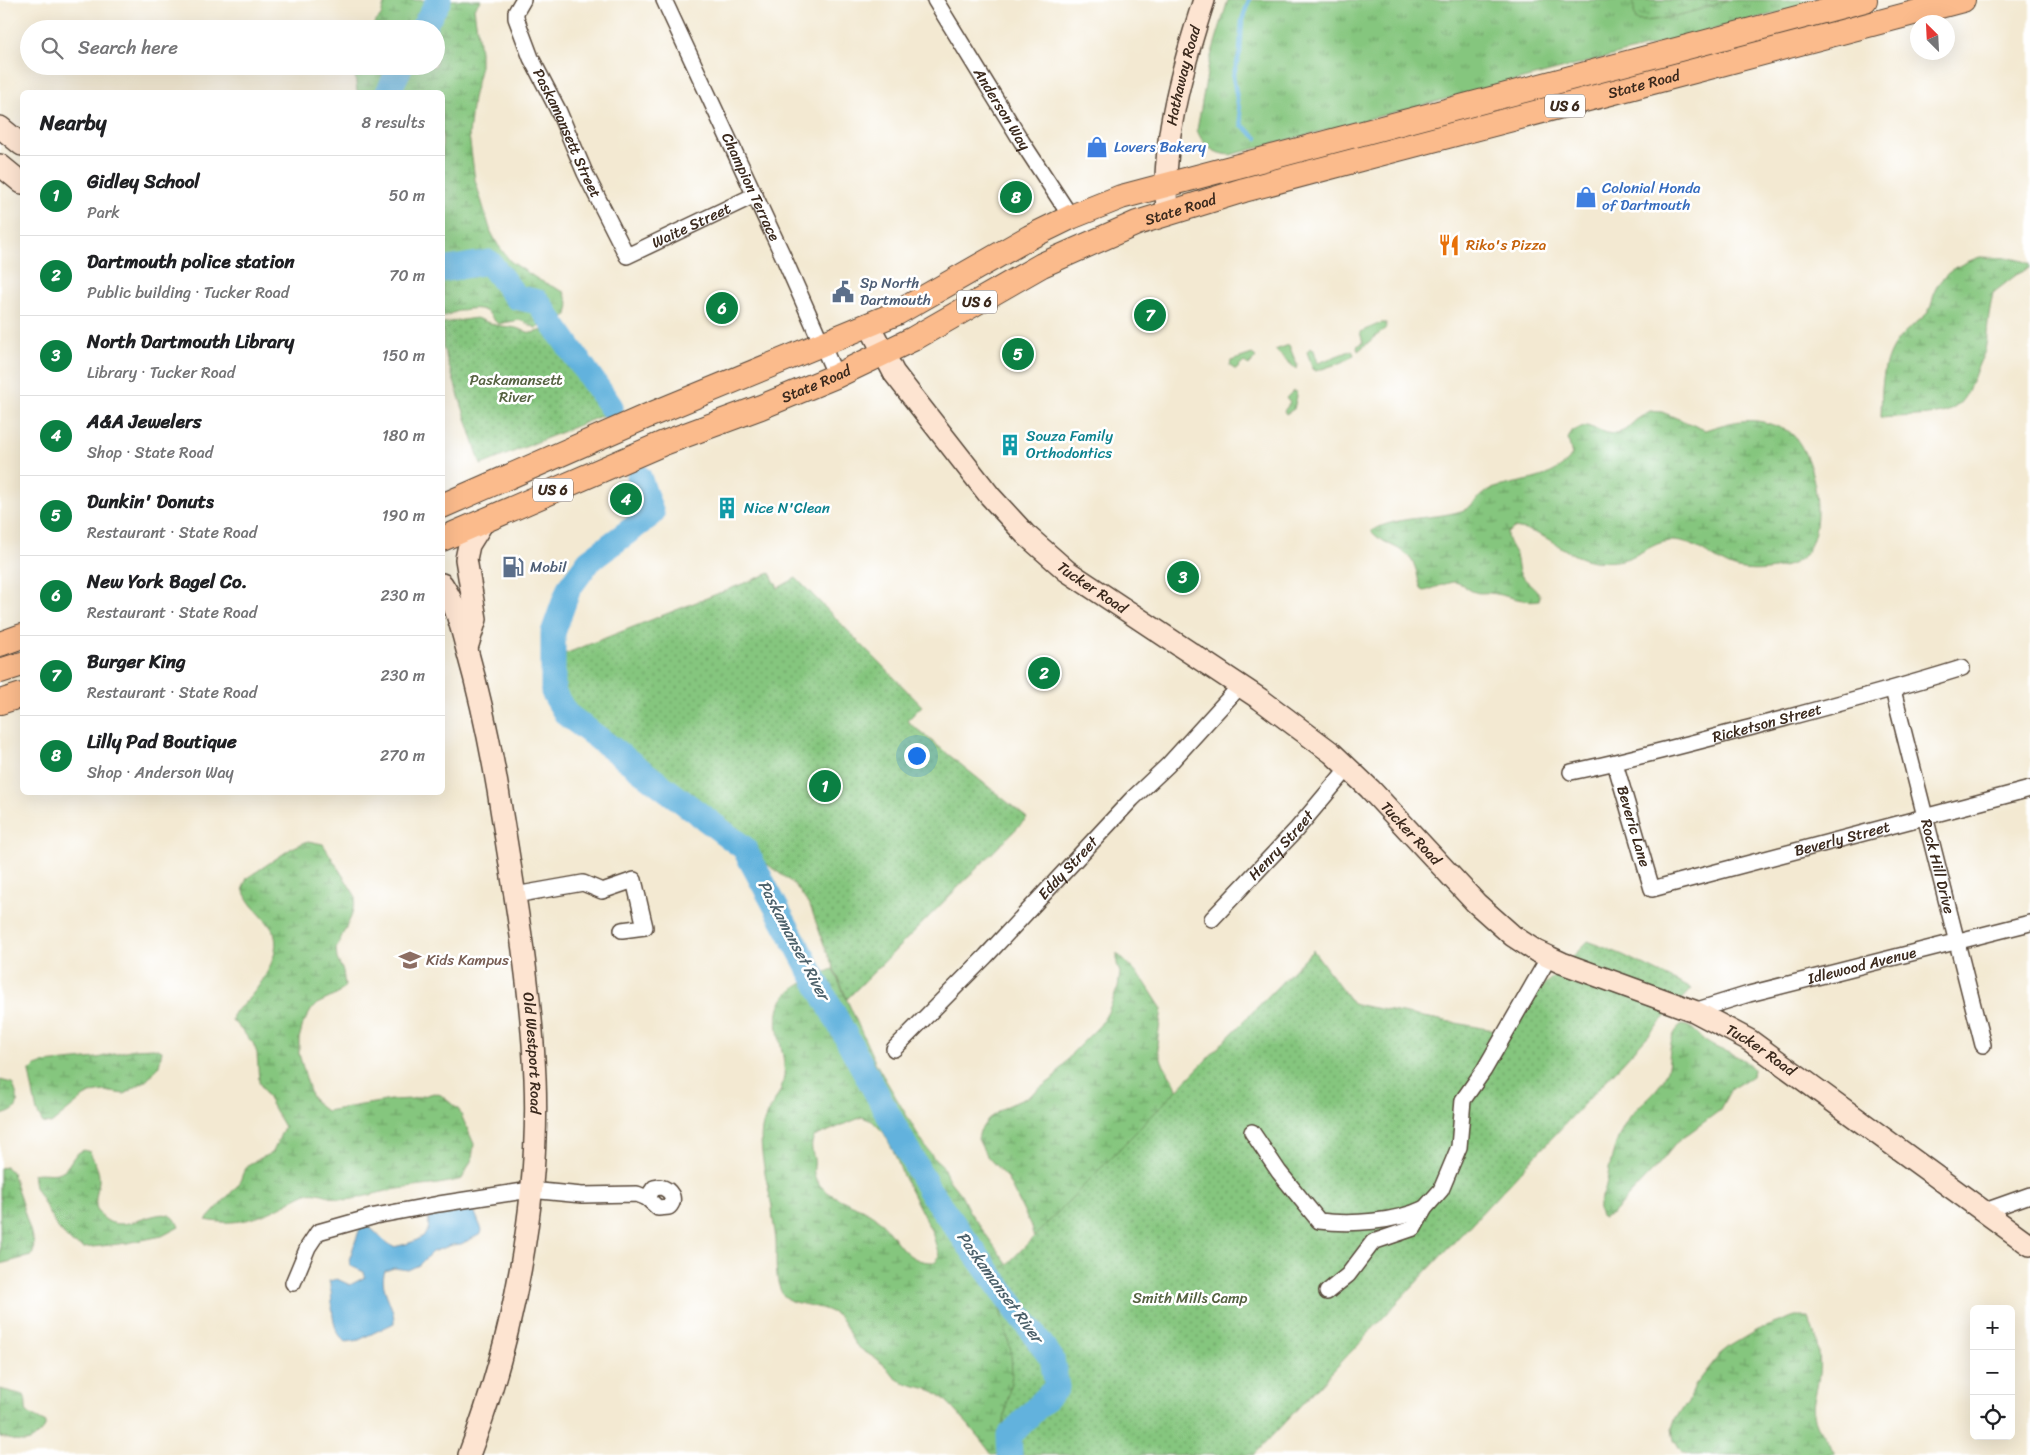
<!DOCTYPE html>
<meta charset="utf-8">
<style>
:root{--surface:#fff;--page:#f6f6f6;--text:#202124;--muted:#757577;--line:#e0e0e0;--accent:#0b8043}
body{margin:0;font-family:Sriracha,sans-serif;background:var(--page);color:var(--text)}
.controls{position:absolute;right:15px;bottom:15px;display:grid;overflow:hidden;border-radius:8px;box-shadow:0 5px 20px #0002}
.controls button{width:45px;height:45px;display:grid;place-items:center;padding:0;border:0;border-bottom:1px solid var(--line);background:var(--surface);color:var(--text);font:25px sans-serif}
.compass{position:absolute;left:1910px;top:15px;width:45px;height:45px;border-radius:50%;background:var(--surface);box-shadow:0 5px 20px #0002;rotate:336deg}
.you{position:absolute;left:916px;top:755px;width:18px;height:18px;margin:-12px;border:4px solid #fff;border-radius:50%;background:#1a73e8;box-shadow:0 0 0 8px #1a73e833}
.badge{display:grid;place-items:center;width:32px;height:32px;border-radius:50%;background:var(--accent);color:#fff;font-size:16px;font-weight:700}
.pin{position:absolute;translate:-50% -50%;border:2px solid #fff;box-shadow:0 1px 5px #0006}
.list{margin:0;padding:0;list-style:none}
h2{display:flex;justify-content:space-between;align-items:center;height:65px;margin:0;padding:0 20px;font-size:21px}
h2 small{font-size:16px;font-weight:400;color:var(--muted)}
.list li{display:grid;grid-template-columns:32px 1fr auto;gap:15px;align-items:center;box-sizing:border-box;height:80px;padding:0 20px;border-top:1px solid var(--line)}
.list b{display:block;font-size:19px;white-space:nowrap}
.list p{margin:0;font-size:16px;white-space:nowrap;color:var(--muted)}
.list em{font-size:16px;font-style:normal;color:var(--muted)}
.icon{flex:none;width:28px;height:28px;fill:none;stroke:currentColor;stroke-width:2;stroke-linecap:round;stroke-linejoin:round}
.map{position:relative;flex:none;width:2030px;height:1455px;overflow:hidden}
.search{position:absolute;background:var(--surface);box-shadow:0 5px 20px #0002;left:20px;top:20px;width:425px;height:55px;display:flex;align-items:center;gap:12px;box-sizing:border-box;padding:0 18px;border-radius:28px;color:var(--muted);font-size:19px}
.panel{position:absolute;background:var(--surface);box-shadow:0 5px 20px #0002;left:20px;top:90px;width:425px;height:705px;border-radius:8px}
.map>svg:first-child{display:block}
.grass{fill:url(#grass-tufts);stroke:#60784e}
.wetland{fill:url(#wetland-marsh);stroke:#60784e;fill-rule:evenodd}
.park{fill:url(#park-dots);stroke:#60784e}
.water{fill:#62b2dd;stroke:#4e6e7e}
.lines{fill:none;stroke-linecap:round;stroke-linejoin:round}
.stream{stroke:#62b2dd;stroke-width:4.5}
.river{stroke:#62b2dd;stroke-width:25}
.minor-casing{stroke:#574739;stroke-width:18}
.secondary-casing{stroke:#574739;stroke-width:24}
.primary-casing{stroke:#574739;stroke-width:26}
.minor{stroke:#fff;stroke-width:15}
.secondary{stroke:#fde4d1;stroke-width:21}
.primary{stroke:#fbbb8c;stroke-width:24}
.labels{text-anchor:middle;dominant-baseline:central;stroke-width:5;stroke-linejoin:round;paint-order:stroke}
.shield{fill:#fff;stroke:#766a62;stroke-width:1}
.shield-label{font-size:14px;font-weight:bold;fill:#3b2a1e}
.street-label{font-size:15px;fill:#3b2a1e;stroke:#fff}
.shop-label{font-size:15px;fill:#366cbe;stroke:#fff;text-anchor:start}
.food-label{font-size:15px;fill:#c56008;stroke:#fff;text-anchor:start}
.service-label{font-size:15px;fill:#4e5e75;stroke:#fff;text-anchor:start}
.park-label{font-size:15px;fill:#556140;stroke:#fff}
.culture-label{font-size:15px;fill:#0d838f;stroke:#fff;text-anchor:start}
.education-label{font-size:15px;fill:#785e54;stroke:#fff;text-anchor:start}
.water-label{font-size:16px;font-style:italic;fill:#4b606a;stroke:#fff}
</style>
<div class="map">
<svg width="2030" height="1455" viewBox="0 0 2030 1455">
<defs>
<pattern id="grass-tufts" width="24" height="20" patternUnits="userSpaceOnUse" patternTransform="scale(1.25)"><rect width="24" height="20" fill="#85c67e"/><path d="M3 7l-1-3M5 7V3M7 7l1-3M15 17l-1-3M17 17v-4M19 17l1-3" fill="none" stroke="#6ea167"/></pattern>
<pattern id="wetland-marsh" width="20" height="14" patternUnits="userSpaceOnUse" patternTransform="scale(1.25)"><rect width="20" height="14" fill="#85c67e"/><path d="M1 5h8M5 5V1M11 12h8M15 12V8" fill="none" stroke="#6ea167"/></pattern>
<pattern id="park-dots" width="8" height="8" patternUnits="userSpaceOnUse" patternTransform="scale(1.25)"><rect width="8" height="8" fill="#85c67e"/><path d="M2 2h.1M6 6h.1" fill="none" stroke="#6ea167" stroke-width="1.8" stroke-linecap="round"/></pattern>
</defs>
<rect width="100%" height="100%" fill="#fff"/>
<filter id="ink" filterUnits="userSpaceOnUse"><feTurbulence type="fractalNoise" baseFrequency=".02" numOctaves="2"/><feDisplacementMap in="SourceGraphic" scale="10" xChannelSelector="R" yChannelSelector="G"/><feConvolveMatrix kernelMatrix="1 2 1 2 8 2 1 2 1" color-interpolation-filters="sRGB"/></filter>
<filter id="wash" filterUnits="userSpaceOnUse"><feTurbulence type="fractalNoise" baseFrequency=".0096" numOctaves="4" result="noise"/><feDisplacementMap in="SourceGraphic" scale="20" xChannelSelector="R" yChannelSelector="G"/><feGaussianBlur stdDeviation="1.12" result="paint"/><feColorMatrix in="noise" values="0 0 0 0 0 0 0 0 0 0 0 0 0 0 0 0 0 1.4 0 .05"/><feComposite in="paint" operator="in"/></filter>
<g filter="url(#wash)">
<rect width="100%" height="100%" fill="#f3e9d2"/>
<g class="grass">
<path d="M1228,0H1827L1230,155C1214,154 1203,146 1197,130L1209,63Z"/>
<path d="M1381,323H1386L1387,327L1358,351L1357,346L1363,343L1360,332Z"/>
<path d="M1289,345L1297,365L1296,369L1275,350Z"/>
<path d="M1310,348L1314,350L1318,363L1352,350L1354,355L1343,362L1316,371L1313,369L1307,352Z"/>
<path d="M1252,354L1256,357L1249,365L1244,362L1236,370L1230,366L1231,361Z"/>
<path d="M1293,391L1296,392L1297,396L1294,409L1286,414L1284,411L1290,403L1286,398Z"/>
</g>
<g class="wetland">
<path d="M385,0H481L474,8L480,51V70L473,98L469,135L475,180L491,232L498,245L510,261L539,280L564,292L569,305L567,315L536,328L520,320L498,324C494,321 491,315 487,312C475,304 454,312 443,317L442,92H357L354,66H436V29H369L381,16Z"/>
<path d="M1633,0H1727C1712,7 1650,25 1636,20C1633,13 1635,7 1633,0Z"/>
<path d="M1980,257C1996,258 2016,256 2030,264V268L2016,275L1993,293C1991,303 1989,313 1988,323C1987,332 1987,341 1985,350C1984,355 1981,359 1979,364C1971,383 1966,408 1942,413C1922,417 1901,416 1881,418C1882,389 1880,358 1902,335C1908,328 1923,319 1928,312C1932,306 1933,297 1935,290C1943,272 1962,263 1980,257Z"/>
<path d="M1650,411L1662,412L1705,430C1731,422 1751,415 1778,427C1782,429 1788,430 1791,433C1818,457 1833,550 1790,565C1772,571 1745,574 1727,565C1708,556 1696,542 1673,541C1658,540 1644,552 1631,557C1619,562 1607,562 1594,561C1568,557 1554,539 1533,532C1527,530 1520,529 1514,528L1507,533C1507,542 1512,547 1516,555C1518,562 1517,569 1521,575C1527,583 1535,586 1540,596L1539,600C1522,603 1507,595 1490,593C1485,592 1479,594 1475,592C1467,590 1463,583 1454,582C1448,582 1432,589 1425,591L1422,590C1417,580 1418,570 1412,561C1403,546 1382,545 1371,531C1399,515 1431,520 1461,511C1473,508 1478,495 1489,490C1515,480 1555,482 1572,455L1568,439L1572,431L1587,426L1607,433L1616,434L1625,430L1636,420Z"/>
<path d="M308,841L323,844L356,897L351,917L336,948L337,959L343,971L345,986L338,994L317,1004L312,1009L303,1024L299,1039V1054L311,1095L315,1102L326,1111L391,1100L412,1099L434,1093L441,1095L459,1110L474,1144L472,1159L462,1179C440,1185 420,1186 398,1189C383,1191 367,1196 353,1199C337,1203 323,1190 308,1193C300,1195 291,1201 284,1205C259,1219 234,1226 206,1220L239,1184L243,1173L249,1164L273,1152L284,1127L259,1082L257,1053L253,1043L232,1020L234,1012C253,999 287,953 272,929C263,914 247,906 243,888L247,878L292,848Z"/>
<path d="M1117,953L1144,981L1162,1009L1157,1044L1159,1053L1164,1066L1175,1083L1182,1102L1056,1277L1033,1235L1030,1224L1007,1178L986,1155L978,1139L980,1131L988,1119L1005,1107L1028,1097L1054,1078L1073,1052L1100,1025L1108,1012L1118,987L1120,973L1117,964Z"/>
<path d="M833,969L875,1062L923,1143L933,1157L942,1165L949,1180L961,1195L969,1211L1050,1324L1031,1455H992C984,1443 945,1395 933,1391C921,1386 908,1386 897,1379C891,1375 889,1369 884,1365C876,1357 864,1353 856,1345C849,1337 847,1324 838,1316C825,1306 806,1306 791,1301C772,1294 777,1256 776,1241C775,1229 772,1219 772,1207C768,1186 758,1148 762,1128C767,1109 782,1096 784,1076C787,1051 769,1025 782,1001C789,987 818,975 833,969ZM862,1117L872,1121L884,1133L894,1152L903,1176L932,1232L939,1255L936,1262C901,1264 898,1235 875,1217C859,1204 820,1198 814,1174C813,1170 815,1164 814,1159C812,1150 810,1146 814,1137Z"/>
<path d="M1682,1025C1695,1026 1698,1037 1708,1043C1723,1053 1742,1054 1753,1069L1752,1076L1731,1089L1719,1111L1677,1142L1660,1163L1612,1214L1602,1218C1594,1204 1603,1199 1606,1186C1610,1161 1616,1134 1632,1114C1642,1102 1655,1094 1663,1080C1674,1062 1664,1038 1682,1025Z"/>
<path d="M154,1048L162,1051L159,1066L147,1080L124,1094L104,1091L92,1093L84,1097L51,1124L43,1123L37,1112L29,1072L35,1066L44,1063L97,1058L134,1049Z"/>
<path d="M0,1080L12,1083C20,1100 22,1111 0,1115Z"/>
<path d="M84,1150L90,1152C93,1159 99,1169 99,1177C100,1187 92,1201 98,1211C117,1243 155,1204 173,1217C176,1219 177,1223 179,1227L162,1236L127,1243L84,1248L72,1243L57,1227L35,1187L33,1174C43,1171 55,1177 64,1170C72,1163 72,1154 84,1150Z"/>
<path d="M6,1167L12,1172L34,1243L33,1253L31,1256L0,1264V1168Z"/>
<path d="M1795,1316H1803L1809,1319C1820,1341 1822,1363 1817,1387C1815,1397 1812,1404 1814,1414C1816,1430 1829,1441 1836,1455H1692L1682,1452L1674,1439L1672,1429L1675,1420L1684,1406L1688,1403L1695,1386L1720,1354L1730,1346L1757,1330Z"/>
<path d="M0,1389L24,1395C27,1401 25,1406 27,1413L46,1423C45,1429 41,1432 37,1436C25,1448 14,1439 0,1437Z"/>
</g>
<g class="park">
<path d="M476,318L495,325L516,328L531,333L556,327L555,339L580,372L606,414L481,465L443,347V323Z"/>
<path d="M770,573L778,588L796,578L922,706L907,721L1027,818L847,999L826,950L811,908L795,885L767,864L742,851L732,844L656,780L569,703C555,690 562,672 562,655Z"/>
<path d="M1588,941L1623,955L1692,989L1254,1455H998L1012,1375L1011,1351L992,1280L1313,950L1353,1004L1499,1031Z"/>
</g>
<path class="water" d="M460,1203L473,1208L482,1230L481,1234L461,1244L452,1245L432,1252L419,1265L408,1270L394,1268L385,1271C378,1289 395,1304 394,1323L359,1340L346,1342C327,1327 335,1301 329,1281L337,1279L350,1285L365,1277L364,1272L351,1266L349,1260L362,1222C374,1229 381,1239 393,1247C403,1245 423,1241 428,1230C430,1224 426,1215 432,1211C439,1206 452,1205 460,1203Z"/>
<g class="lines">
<path class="stream" d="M1249,0L1242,20L1240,52L1233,77L1242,125L1257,138"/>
<g class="river">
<path d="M422,29L439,0"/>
<path d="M388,92L401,66"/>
<path d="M442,270L489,262L516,297L538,302L611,407"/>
<path d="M639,477L652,514L589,561L569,588L553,633V692L566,714L744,848L929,1190L1052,1359L1057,1387L1009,1436L1010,1455"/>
</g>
</g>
</g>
<g filter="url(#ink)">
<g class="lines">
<g class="minor-casing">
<g id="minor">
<path id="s1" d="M523,0L516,12V18L531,58L559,112L585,173L627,256L755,195"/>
<path id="s2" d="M664,0L783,256L836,376"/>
<path id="s3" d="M935,0L1022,142L1071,217"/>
<path id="s4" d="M1893,690L1983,1045"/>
<path id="s5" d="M1615,763L1652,889L2030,789"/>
<path id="s6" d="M1571,772C1628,760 1685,745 1741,730C1815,710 1889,691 1962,668"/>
<path d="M515,895L583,883L602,891L634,880L645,927L622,930"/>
<path id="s7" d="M1212,919L1296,830L1348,768"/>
<path id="s8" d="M1694,1011L1749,994L2030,923"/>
<path id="s9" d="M894,1049L986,956L1132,799L1168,765L1240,686"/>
<path d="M1252,1132L1279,1172L1319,1221C1351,1225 1396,1222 1425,1208"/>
<path d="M660,1187C670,1189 677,1199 669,1207L658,1208L647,1198L654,1188Z"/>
<path d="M1982,1212L2030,1195"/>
<path d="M293,1283L308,1247L318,1232L375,1216L439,1204L530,1190L582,1195L637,1194L647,1198"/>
<path d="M1327,1292L1348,1275L1373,1242L1414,1228L1425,1208L1441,1190L1459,1147L1463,1100L1484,1070L1549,957"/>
</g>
</g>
<g class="secondary-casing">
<g id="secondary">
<path d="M0,127L22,145"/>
<path d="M0,165L22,183"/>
<path id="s10" d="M1167,213C1166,196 1165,179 1167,162C1170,111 1188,50 1204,0"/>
<path id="s11" d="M869,325L894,373L990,496L1025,534L1067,571L1260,699L1332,753L1370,789L1476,903L1513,936L1536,951L1562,963L1694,1011L1749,1040L2030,1245"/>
<path id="s12" d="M442,584C456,605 461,626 467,650C480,696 490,743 498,790C513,885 531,981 535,1078C540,1201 513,1340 469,1455"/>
<path d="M467,648L476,619L466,559L469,545L484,521"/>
</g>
</g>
<g class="primary-casing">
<g id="primary">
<path d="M442,506L645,417L897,313L1030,237L1071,217L1121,197L1865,0"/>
<path id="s13" d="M442,539L664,443L761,407L836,376L913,339L1042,265L1137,223L1244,190L1372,156L1963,0"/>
<path d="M0,644L22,636"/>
<path d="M0,671L22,664"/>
<path d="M0,702L22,695"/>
</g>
</g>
<use href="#minor" class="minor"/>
<use href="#secondary" class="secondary"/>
<use href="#primary" class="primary"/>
</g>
</g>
<defs>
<g id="shop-bare" transform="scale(1.725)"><path d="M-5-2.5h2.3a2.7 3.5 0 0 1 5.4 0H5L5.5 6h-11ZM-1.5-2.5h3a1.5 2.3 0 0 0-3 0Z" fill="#3f7fe0" stroke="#fff" stroke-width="2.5" paint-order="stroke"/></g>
<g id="restaurant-bare" transform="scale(1.725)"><path d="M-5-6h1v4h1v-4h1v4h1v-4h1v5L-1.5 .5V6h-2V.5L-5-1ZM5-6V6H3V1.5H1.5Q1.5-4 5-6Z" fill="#e8710a" stroke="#fff" stroke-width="2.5" paint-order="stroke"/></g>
<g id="civic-bare" transform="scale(1.725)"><path d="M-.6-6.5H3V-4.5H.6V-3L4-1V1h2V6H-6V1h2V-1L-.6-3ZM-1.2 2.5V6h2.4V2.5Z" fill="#5c6f8a" stroke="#fff" stroke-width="2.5" paint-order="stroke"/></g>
<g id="building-bare" transform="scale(1.725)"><path d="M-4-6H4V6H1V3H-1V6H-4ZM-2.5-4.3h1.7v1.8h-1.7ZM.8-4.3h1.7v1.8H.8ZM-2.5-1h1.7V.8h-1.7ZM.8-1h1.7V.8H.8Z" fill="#0f9aa8" stroke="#fff" stroke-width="2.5" paint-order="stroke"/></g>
<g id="fuel-bare" transform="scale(1.725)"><path d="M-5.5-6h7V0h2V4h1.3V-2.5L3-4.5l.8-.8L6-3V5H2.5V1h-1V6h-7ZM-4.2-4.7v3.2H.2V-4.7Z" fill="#5c6f8a" stroke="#fff" stroke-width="2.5" paint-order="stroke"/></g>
<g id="school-bare" transform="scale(1.725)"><path d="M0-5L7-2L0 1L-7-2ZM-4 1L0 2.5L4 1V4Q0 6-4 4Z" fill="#8d6e63" stroke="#fff" stroke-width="2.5" paint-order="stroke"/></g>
</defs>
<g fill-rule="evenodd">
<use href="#shop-bare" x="1097" y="147"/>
<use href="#shop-bare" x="1586" y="197"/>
<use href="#restaurant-bare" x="1449" y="245"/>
<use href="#civic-bare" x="843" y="292"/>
<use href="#building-bare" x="1010" y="445"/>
<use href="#building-bare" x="727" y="508"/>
<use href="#fuel-bare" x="513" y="567"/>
<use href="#school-bare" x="410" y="960"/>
</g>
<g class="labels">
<g class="shield">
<rect x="1545" y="94.5" width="40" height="23" rx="4"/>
<rect x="957" y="290.5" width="40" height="23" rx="4"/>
<rect x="533" y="478.5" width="40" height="23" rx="4"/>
</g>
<g class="shield-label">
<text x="1565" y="106">US 6</text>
<text x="977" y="302">US 6</text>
<text x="553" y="490">US 6</text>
</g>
<g class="street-label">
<text stroke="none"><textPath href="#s10" startOffset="139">Hathaway Road</textPath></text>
<text stroke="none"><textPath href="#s13" startOffset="1290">State Road</textPath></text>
<text stroke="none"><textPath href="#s3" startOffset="128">Anderson Way</textPath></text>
<text stroke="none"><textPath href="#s1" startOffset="146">Paskamansett Street</textPath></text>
<text stroke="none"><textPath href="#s2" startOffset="206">Champion Terrace</textPath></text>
<text stroke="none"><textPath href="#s13" startOffset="810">State Road</textPath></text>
<text stroke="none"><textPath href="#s1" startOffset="354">Waite Street</textPath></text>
<text stroke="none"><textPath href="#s13" startOffset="405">State Road</textPath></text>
<text stroke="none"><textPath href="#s11" startOffset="348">Tucker Road</textPath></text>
<text stroke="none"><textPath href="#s6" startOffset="202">Ricketson Street</textPath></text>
<text stroke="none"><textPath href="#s5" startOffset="66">Beveric Lane</textPath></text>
<text stroke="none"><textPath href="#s11" startOffset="752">Tucker Road</textPath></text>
<text stroke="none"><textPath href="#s5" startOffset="328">Beverly Street</textPath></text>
<text stroke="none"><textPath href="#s7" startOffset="101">Henry Street</textPath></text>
<text stroke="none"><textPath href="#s4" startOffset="182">Rock Hill Drive</textPath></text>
<text stroke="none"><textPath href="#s9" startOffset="251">Eddy Street</textPath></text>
<text stroke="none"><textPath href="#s8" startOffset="174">Idlewood Avenue</textPath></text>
<text stroke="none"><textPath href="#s11" startOffset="1171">Tucker Road</textPath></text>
<text stroke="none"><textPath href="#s12" startOffset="480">Old Westport Road</textPath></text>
</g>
<g class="shop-label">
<text x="1114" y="147">Lovers Bakery</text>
<text x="1602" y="188">Colonial Honda<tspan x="1602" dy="17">of Dartmouth</tspan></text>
</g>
<g class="food-label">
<text x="1466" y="245">Riko's Pizza</text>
</g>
<g class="service-label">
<text x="860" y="283">Sp North<tspan x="860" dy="17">Dartmouth</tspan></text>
<text x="530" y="567">Mobil</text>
</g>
<g class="park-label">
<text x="516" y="380">Paskamansett<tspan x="516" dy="17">River</tspan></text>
<text x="1190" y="1298">Smith Mills Camp</text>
</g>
<g class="culture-label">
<text x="1026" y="436">Souza Family<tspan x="1026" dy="17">Orthodontics</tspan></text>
<text x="744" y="508">Nice N'Clean</text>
</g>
<g class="education-label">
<text x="426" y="960">Kids Kampus</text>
</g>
<g class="water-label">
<text transform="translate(794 940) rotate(62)">Paskamanset River</text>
<text transform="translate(1000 1287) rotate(54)">Paskamanset River</text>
</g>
</g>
</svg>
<div class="controls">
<button>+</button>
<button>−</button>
<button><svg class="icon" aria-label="locate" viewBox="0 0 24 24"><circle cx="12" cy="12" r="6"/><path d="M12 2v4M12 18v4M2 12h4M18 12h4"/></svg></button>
</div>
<svg class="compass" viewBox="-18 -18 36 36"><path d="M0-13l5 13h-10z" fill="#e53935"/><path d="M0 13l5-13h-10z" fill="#757577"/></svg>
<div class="you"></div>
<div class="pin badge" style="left:825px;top:786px">1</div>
<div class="pin badge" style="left:1044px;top:673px">2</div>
<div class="pin badge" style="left:1183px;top:577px">3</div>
<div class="pin badge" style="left:626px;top:499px">4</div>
<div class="pin badge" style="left:1018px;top:354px">5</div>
<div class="pin badge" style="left:722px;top:308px">6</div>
<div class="pin badge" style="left:1150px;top:315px">7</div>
<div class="pin badge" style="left:1016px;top:197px">8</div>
<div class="search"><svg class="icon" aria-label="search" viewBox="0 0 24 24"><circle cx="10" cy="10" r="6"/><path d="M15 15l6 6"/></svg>Search here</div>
<section class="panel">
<h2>Nearby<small>8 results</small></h2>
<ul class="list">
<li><span class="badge">1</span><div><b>Gidley School</b><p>Park</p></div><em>50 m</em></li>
<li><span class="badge">2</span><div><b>Dartmouth police station</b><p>Public building · Tucker Road</p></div><em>70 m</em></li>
<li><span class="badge">3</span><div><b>North Dartmouth Library</b><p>Library · Tucker Road</p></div><em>150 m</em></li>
<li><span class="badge">4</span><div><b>A&amp;A Jewelers</b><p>Shop · State Road</p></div><em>180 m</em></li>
<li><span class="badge">5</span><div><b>Dunkin' Donuts</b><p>Restaurant · State Road</p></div><em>190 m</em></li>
<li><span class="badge">6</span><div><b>New York Bagel Co.</b><p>Restaurant · State Road</p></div><em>230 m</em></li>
<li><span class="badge">7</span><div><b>Burger King</b><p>Restaurant · State Road</p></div><em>230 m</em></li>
<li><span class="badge">8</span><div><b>Lilly Pad Boutique</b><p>Shop · Anderson Way</p></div><em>270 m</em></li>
</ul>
</section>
</div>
